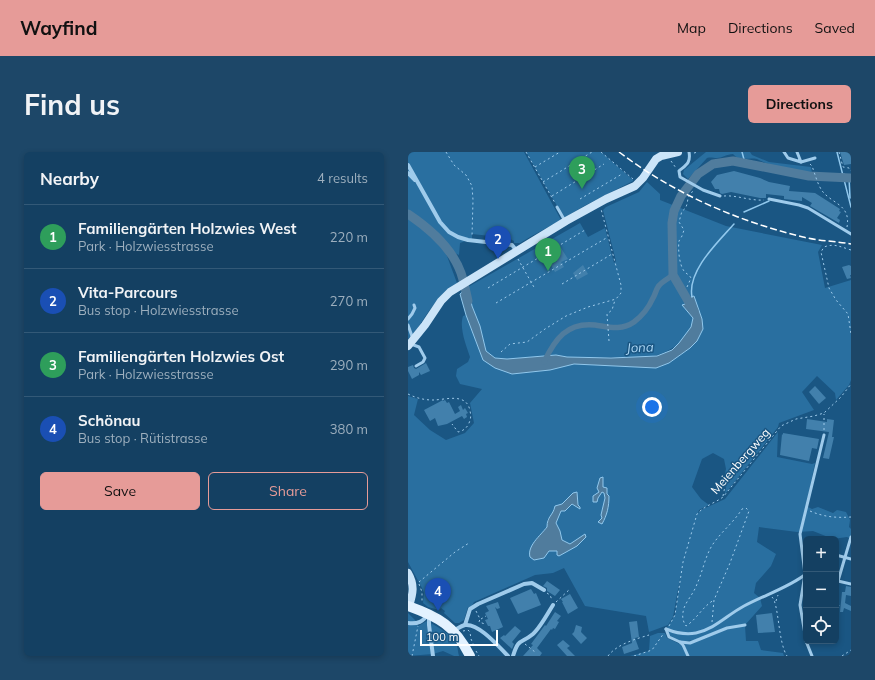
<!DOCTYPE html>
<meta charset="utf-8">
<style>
:root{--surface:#144062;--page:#1d4768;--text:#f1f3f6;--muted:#9dafbe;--line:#335977;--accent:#e69b98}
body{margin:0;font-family:Mulish,sans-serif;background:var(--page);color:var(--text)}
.controls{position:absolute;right:12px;bottom:12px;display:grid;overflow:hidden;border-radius:6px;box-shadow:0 2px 6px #0003}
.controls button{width:36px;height:36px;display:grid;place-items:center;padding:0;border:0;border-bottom:1px solid var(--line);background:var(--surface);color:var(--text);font:20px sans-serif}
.scale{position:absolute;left:12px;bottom:10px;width:78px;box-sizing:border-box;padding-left:4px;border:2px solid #fff;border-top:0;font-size:11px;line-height:14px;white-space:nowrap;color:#fff;-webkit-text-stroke:3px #1a5683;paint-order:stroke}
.you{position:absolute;left:244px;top:255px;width:14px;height:14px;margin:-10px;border:3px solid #fff;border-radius:50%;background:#1a73e8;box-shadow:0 0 0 6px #1a73e833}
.badge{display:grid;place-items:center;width:26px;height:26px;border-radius:50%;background:var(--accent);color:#fff;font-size:13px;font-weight:700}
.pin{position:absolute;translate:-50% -33px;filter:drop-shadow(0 1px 2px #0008)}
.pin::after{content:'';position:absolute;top:21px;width:14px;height:12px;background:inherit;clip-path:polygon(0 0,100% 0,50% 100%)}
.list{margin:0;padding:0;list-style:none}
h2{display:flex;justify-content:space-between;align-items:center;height:52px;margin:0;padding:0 16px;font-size:17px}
h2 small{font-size:13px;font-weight:400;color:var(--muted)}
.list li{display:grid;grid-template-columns:26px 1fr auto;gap:12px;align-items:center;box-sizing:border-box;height:64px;padding:0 16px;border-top:1px solid var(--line)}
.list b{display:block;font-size:15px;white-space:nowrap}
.list p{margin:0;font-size:13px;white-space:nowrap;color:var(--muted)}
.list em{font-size:13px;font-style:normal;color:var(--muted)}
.actions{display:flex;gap:8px;padding:12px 16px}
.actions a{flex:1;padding:9px 0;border:1px solid var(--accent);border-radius:6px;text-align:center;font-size:14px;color:var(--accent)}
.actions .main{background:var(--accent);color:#111}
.icon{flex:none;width:22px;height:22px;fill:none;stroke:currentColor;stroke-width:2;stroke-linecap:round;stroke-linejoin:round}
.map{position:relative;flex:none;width:443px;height:504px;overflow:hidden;border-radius:6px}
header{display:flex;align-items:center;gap:24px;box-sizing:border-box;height:56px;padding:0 20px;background:var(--accent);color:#111}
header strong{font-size:19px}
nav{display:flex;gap:22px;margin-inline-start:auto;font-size:14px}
.intro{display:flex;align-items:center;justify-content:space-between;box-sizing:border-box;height:96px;padding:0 24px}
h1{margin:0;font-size:28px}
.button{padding:10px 18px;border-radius:6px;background:var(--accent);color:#111;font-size:14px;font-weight:700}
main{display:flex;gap:24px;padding:0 24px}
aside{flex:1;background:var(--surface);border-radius:6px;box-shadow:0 2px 6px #0003}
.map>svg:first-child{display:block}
.green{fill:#296fa0;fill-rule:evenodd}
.water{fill:#507c9d;stroke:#91c8ed}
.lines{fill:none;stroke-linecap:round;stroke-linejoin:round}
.stream{stroke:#91c8ed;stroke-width:1.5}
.canal{stroke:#507c9d;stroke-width:5.5}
.river{stroke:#507c9d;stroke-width:9}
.building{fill:#4280ac}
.path{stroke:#9fcbeb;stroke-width:1;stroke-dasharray:2 3;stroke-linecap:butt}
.lane{stroke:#9fcbeb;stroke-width:3}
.street{stroke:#9fcbeb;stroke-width:4}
.secondary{stroke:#cbe4f8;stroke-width:8}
.primary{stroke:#e3f2ff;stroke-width:10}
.rail{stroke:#fff;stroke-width:1.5;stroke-dasharray:7 3;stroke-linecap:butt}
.labels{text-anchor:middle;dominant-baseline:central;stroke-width:3;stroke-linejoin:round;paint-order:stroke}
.street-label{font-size:12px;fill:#fff;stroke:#1a5683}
.water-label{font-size:13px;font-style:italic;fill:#aad5f3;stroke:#1a5683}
</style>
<header>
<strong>Wayfind</strong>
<nav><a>Map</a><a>Directions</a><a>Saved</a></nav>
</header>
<div class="intro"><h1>Find us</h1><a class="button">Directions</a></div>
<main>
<aside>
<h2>Nearby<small>4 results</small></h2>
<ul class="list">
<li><span class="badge" style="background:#2e9e5b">1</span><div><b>Familiengärten Holzwies West</b><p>Park · Holzwiesstrasse</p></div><em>220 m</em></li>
<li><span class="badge" style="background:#1a4fb4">2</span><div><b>Vita-Parcours</b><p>Bus stop · Holzwiesstrasse</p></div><em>270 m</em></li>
<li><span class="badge" style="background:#2e9e5b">3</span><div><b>Familiengärten Holzwies Ost</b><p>Park · Holzwiesstrasse</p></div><em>290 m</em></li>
<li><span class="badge" style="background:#1a4fb4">4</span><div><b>Schönau</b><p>Bus stop · Rütistrasse</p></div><em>380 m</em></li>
</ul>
<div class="actions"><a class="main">Save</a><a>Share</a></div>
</aside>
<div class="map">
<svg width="443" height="504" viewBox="0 0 443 504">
<rect width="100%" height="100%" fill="#1a5683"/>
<g class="green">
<path d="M0,0H116L153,68L122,85L112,91H106V89L100,86L64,82V88H60L52,91L51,103L36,96L49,131C39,138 31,145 24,155C15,166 11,177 0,187Z"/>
<path d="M118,0H193L225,28V29L176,54L156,66Z"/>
<path d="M298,0H342L344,3L361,10L403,15L404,21C391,22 373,17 361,12C357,11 353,9 349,7C340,5 332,10 325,2C319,2 314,6 309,6C305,6 303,5 299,6L280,27L275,22L276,18Z"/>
<path d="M239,30L252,42V48L318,74L414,93L410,100L417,136L443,128V228L441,233L428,248L427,241L409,224L394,240L406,258L371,271L370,275L317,342L320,323L317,322L318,317L316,307L305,301L294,307L284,335L293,347L301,353L291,358L290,361L293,358L317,347L370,280L369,305L404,312L407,311L398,354L404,357L410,355L425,361L429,358L438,360L442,368L441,375L443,377V387L439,385L425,387L405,379L389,380L351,375L349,390L368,402L363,414L348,431L346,441L352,446L354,454L337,473L319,476L287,488L272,490L261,485L258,477L267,463L273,421L265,465L260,473L241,480L238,464L177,454L156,416L145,421L127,423L66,450L62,457L60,455L56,468L51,471H47L36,461L37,459L33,456L31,458L20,455L15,451L16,441L14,436L0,410V244L10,247L6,263L22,278L38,288L57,281L66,271L62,251L74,237L52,232L48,224L49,217L60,210L62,205C58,193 51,176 55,164L58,163L75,208L104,222L142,218L166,212L248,216L261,211L282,196L294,167L286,149L283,147L277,153L276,156L285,166C281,189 260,203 238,205H159L148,203L99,207L87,206L78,199L72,174L64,154L60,135L172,71L180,85L197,76L206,111L208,109L195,58L198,55L231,40ZM165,341L172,356L164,352L157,359H153L148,371L152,379L153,388L162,392L177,382L149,403V399H141L125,392L139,375V368Z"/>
<path d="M0,461L10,471V474L19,469C28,474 46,483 49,494C50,497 50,501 51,504H46L35,499L25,502L0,504Z"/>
<path d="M337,474L338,489H350L353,498L375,501L376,504H222L241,499L242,484L250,481H257L259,486L272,492L276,495L277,492L284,491L325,475Z"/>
</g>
<g class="water">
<path d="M60,135L64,154L72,174L78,199L87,206L99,207L148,203L159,205L203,206L249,204L264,198L271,191L283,175L285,166L274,153L280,151L283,145L286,144L294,167L295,177L289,189L282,196L261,211L248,216L166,212L142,218L104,222L87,216L75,208L58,163L52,142Z"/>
<path d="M195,325V335L199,336V342L201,344C201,355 199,363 194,372L190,370L194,366L193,363L197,346L196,341L194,340L190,346L189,350H185V344L191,340L189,336L192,326Z"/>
<path d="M169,340L170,353L172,355V357L164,352L157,359H153L148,371L152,379L154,388L162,392L177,382L178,385L169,394L151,404L149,403V399H141L136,406L126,408L122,405C119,394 132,384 139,375C139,364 145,364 147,354L154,352L165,341Z"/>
</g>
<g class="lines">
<g class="stream">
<path d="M334,0L337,11"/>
<path d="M429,0L443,55"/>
<path d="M436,22L438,26"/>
<path d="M441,26L442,46"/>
<path d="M336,60L361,49"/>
<path d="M284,145C279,119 310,90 326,72"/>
</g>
<path class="canal" d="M136,210C147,187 159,170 187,173C201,175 213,179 226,170C234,164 241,155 245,146C247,143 248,138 250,135C253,130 260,127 265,123"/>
<g class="river">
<path d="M0,62C21,76 44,96 53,121C56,130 58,140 60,149"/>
<path d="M286,159L265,123L264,71L266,59L273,44L290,22L305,12L325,9L401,24L443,26"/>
</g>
</g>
<g class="building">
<path d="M432,0H443V12L436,13Z"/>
<path d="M326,19L352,26L361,30L382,34L381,39L407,41L432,57L431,59L433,60L429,66L432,68L431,71L402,54L404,51L394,45V49L376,47V44L358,42V46H352L323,40L314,42L312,41L311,37H307L303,30L309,23Z"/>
<path d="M153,96L160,107L153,110L156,115L147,120L143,113L149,109L144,101Z"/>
<path d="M175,113L180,122L169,128L165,121Z"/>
<path d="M441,113L443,114V123H442L443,126L439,127L434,115Z"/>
<path d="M18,211L22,219L13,223L11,220V223L4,227L0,219V215L5,213L6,216L8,217Z"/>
<path d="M407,234L418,246L411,252L401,240Z"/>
<path d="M35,248V249L37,248L39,251L41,250L47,262L52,259L50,255L53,253L55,258L57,256L60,261L58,262L59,265L56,267L54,264L39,272L30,274L27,266L22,269L16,258Z"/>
<path d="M399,267L419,270V267L426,268L424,285H426L421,307L415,306L421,280L398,277Z"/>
<path d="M375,281L411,287L409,297L404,296L401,309L372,303L374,282L375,283Z"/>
<path d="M139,429L152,438L147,444L139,439V436L135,434Z"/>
<path d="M438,434L443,435V444L438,443L437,451L443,454V459L436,456L435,460H432L434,440H437Z"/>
<path d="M123,437L126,442L128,441L133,453L110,462L102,446Z"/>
<path d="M162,442L170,456L160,462L154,450H155L153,447Z"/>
<path d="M90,450L92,456L89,457L87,455L95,475L84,480L82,474H80L77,468L80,467L77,461L81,459L78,454Z"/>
<path d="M147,460L153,464L149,469L151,470L147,477L145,476L144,478L143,477L129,496L134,501L132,504H115L125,493L123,492L137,473L138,474Z"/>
<path d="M364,461L367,480L350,481L348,463Z"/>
<path d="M229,469L231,485L227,486L231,497L216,502L214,495L224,491L221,470Z"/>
<path d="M168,473L174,475L173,480L179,486L173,492L164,482L166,480Z"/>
<path d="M107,474L113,479L104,490L106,492L104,497L92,486L96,483L97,484Z"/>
<path d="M155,488L162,494L159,496L167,504H159L149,493Z"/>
</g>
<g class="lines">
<g class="path">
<path d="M38,0L46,13L58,23L64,34L65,48L64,84"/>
<path d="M118,0L147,51"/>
<path d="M193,0L225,27"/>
<path d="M431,0L435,15L441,16L443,19"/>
<path d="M286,1L290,0"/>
<path d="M263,9L268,16"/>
<path d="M402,12L404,14C407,22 410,34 415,40C425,52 443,53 439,75"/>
<path d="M127,15L152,0"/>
<path d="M135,30L184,0"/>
<path d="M144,44L196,12"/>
<path d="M316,44C329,43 342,49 356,48"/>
<path d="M172,47L214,22"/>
<path d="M443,98C433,95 426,91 416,95L413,100L421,136L428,148L440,162L443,182"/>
<path d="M110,107L127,137"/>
<path d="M154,132L204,102"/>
<path d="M279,135L283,126C281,122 278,122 276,119C271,112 270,97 271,89L274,84L276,78L271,70L274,59C283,54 276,43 286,39"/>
<path d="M80,136L177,78"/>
<path d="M88,151L200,85"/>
<path d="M201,189L199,162L204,158L207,148"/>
<path d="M93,200L102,192L119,190L137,177L158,164L180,155L208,147L213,141V133L193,57"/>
<path d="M0,242C8,246 16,248 25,248C37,248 59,240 62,259C63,263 63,267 61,271C59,276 55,279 50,280L44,272"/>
<path d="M416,278V262"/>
<path d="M315,344L319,324"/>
<path d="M402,359C416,365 428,366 443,365"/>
<path d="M11,430L47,400L61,391"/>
<path d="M11,432L14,440V450"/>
<path d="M139,441L142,443L144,448"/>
<path d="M364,445C371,452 370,490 379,504"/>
<path d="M428,448L431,454"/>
<path d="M368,449L370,443"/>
<path d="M148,450L162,437"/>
<path d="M68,459L72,467L71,470L77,472"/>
<path d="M73,467L78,464"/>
<path d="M304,470L306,448L322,411L341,359L338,356L334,357C326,370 314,379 305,392C297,404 295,419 289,432C286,441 279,448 276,456C274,463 274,468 278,474C289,467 294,455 306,448"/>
<path d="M261,474L267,463L275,410L289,362C296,354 307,351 315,345L373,274L388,267L406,264L416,261L433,245L443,232"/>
<path d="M55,479L60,478L62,480L63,487L67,496"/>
<path d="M117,492L127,500"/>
<path d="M68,499L71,504"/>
<path d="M4,504L10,474"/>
<path d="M200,504C209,492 228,487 241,483"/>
<path d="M226,504L244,498L256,481"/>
<path d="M434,504L443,498"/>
</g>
<g class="lane">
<path d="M281,0C283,11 278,13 271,19L272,25L295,38L312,44"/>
<path d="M376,0L380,6L393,10L389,0"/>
<path d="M393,10L407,6"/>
<path d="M361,47L391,53L400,56L443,82"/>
<path d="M149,55L157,69"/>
<path d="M0,167L4,162L7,156L6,153"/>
<path d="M0,173L5,187"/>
<path d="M3,192L11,195L17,206L15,210L8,214"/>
<path d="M443,385L430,429L443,432"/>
<path d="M428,403L443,407"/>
<path d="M258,477C268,481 278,483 288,481C307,477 319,463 336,454C356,443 380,436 398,422"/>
<path d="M258,477L261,485L272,490L282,491L319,476L337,473"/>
<path d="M398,488L392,453L397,422L392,382L416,283"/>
<path d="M398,489L404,504"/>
<path d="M272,490L275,493L280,504"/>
</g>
<g class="street">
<path d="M0,13L32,70L41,80L50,85L60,88L104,93L109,99"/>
<path d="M0,21L7,28"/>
<path d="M21,464V473L25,504"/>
<path d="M0,471C10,472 15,470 20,462"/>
<path d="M57,473L62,457L70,452L116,432L124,431L136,438"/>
<path d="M45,479C49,477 53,474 57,473C71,471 91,495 100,504"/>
<path d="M105,504C111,485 113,492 125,482C132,476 140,461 145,453"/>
</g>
<g class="secondary">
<path d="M0,194L17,173L33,149L42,140L158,69L198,47L227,34L235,26L248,7L253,4L270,0"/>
<path d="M0,421C7,433 5,442 1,454"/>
</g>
<path class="primary" d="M0,454C31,465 47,474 62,504"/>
<path class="rail" d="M211,0C265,41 329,69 395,85C410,89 427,89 443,92"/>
</g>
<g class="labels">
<g class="street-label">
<text transform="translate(332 309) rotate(-49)">Meienbergweg</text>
</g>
<g class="water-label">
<text transform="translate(232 195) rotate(-2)">Jona</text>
</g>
</g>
</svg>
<div class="controls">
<button>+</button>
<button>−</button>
<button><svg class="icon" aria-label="locate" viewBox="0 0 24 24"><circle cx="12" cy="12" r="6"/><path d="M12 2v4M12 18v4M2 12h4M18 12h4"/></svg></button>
</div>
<div class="scale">100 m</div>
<div class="you"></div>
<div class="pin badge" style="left:140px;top:119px;background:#2e9e5b">1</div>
<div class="pin badge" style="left:90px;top:107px;background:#1a4fb4">2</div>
<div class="pin badge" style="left:174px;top:37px;background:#2e9e5b">3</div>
<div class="pin badge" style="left:30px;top:459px;background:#1a4fb4">4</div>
</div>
</main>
